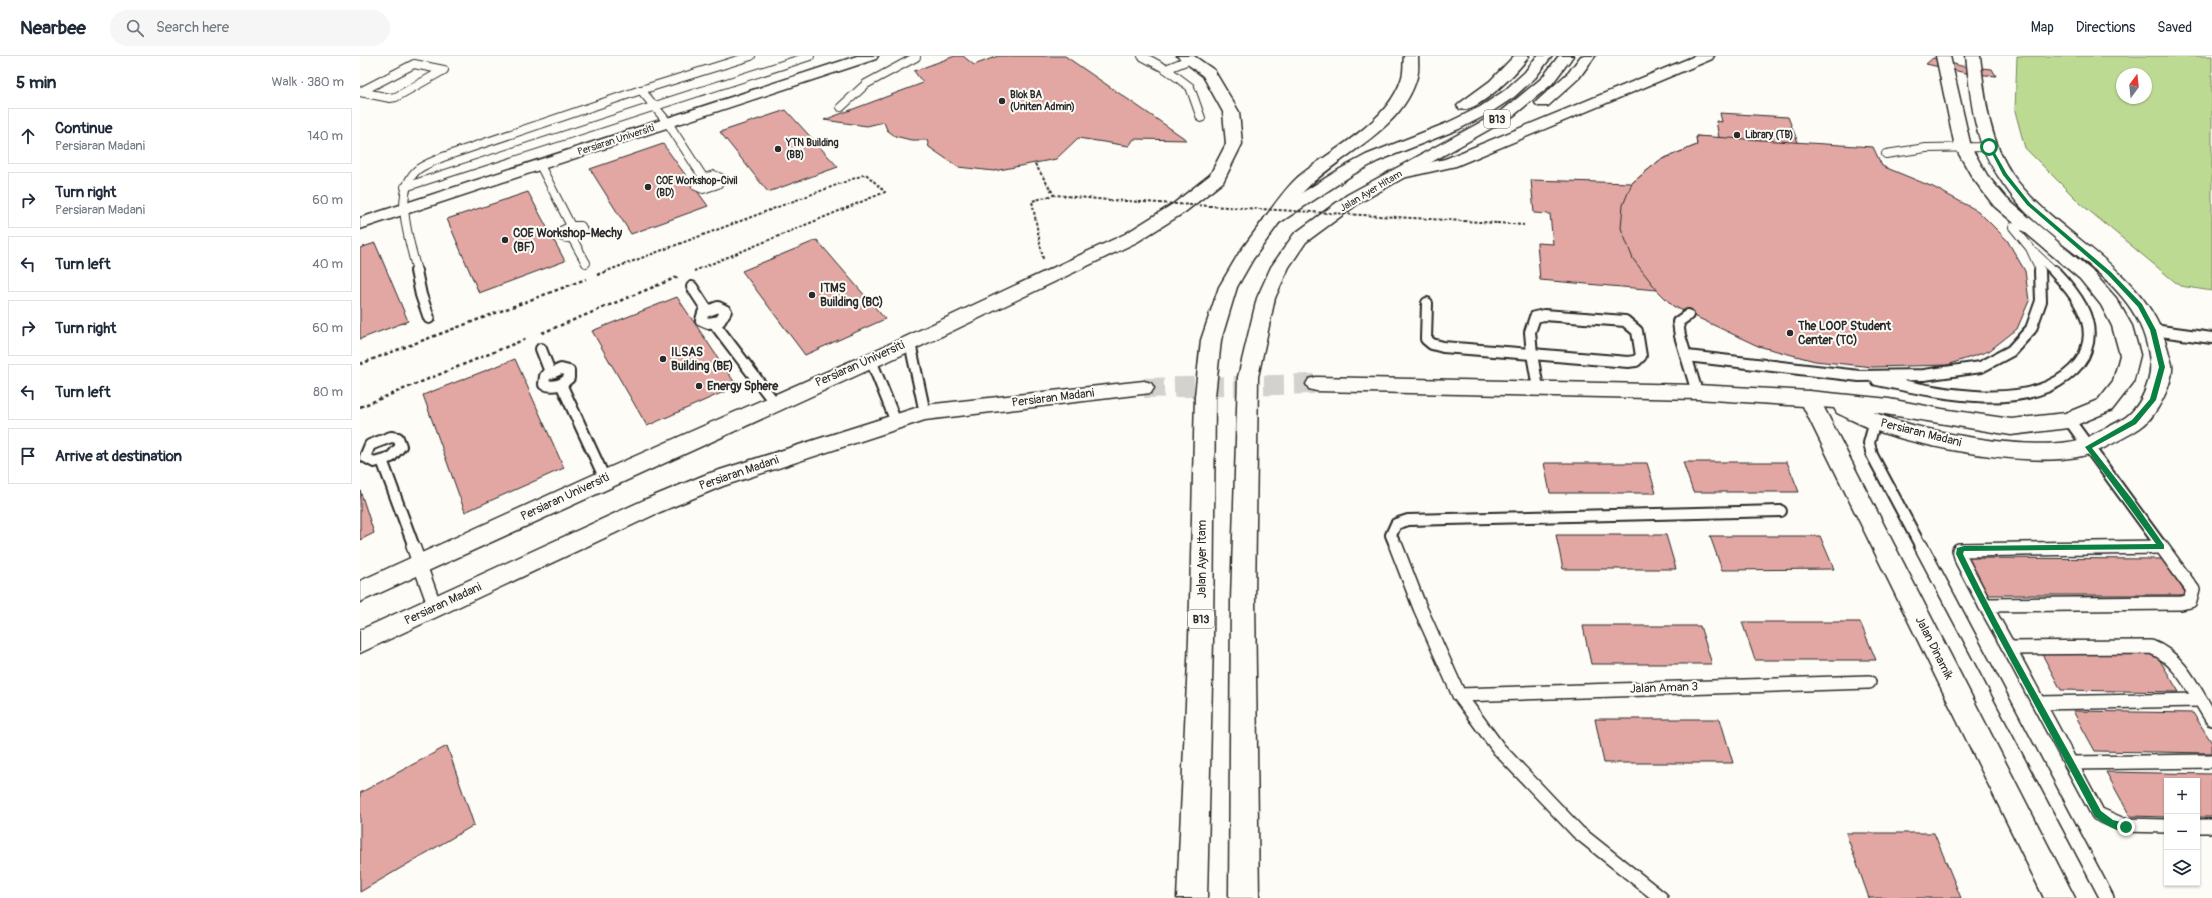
<!DOCTYPE html>
<meta charset="utf-8">
<style>
:root{--surface:#fff;--page:#f6f6f7;--text:#1f2937;--muted:#747a83;--line:#e0e1e3}
body{margin:0;font-family:Pangolin,sans-serif;background:var(--page);color:var(--text)}
.controls{position:absolute;right:12px;bottom:12px;display:grid;overflow:hidden;border-radius:0px;box-shadow:0 1px 3px #0004}
.controls button{width:36px;height:36px;display:grid;place-items:center;padding:0;border:0;border-bottom:1px solid var(--line);background:var(--surface);color:var(--text);font:20px sans-serif}
.compass{position:absolute;left:1756px;top:12px;width:36px;height:36px;border-radius:50%;background:var(--surface);box-shadow:0 1px 3px #0004;rotate:15deg}
.stop{position:absolute;width:12px;height:12px;margin:-9px;border:3px solid #0b8043;border-radius:50%;background:#fff}
.stop.end{background:#0b8043;border-color:#fff;box-shadow:0 1px 4px #0008}
.list{margin:0;padding:0;list-style:none}
h2{display:flex;justify-content:space-between;align-items:center;height:52px;margin:0;padding:0 16px;font-size:17px}
h2 small{font-size:13px;font-weight:400;color:var(--muted)}
.list li{display:grid;grid-template-columns:26px 1fr auto;gap:12px;align-items:center;box-sizing:border-box;height:56px;margin:0 8px 8px;padding:0 8px;border:1px solid var(--line);border-radius:0px}
.list b{display:block;font-size:15px;white-space:nowrap}
.list p{margin:0;font-size:13px;white-space:nowrap;color:var(--muted)}
.list em{font-size:13px;font-style:normal;color:var(--muted)}
.icon{flex:none;width:22px;height:22px;fill:none;stroke:currentColor;stroke-width:2;stroke-linecap:round;stroke-linejoin:round}
.map{position:relative;flex:none;width:1852px;height:842px;overflow:hidden}
header{display:flex;align-items:center;gap:24px;box-sizing:border-box;height:56px;padding:0 20px;background:var(--surface);border-bottom:1px solid var(--line)}
header strong{font-size:19px}
nav{display:flex;gap:22px;margin-inline-start:auto;font-size:14px}
.search{width:280px;height:36px;background:var(--page);display:flex;align-items:center;gap:10px;box-sizing:border-box;padding:0 14px;border-radius:22px;color:var(--muted);font-size:15px}
main{display:flex}
aside{flex:1;background:var(--surface)}
.map>svg:first-child{display:block}
.green{fill:#bdda92;stroke:#74825e;fill-rule:evenodd}
.building{fill:#e2a7a2;stroke:#2b2b2b}
.lines{fill:none;stroke-linecap:round;stroke-linejoin:round}
.secondary-tunnel{stroke:#d3d2ce;stroke-width:20;stroke-dasharray:20 10;stroke-linecap:butt}
.lane-far2-casing{stroke:#2b2b2b;stroke-width:10}
.lane-far1-casing{stroke:#2b2b2b;stroke-width:14}
.lane-casing{stroke:#2b2b2b;stroke-width:16}
.street-casing{stroke:#2b2b2b;stroke-width:3}
.secondary-casing{stroke:#2b2b2b;stroke-width:3}
.primary-casing{stroke:#2b2b2b;stroke-width:3}
.highway-casing{stroke:#2b2b2b;stroke-width:3}
.path-far1{stroke:#2b2b2b;stroke-width:2;stroke-dasharray:3 2;stroke-linecap:butt}
.path{stroke:#2b2b2b;stroke-width:2.5;stroke-dasharray:3.5 3;stroke-linecap:butt}
.lane-far2{stroke:#fdfcf7;stroke-width:8}
.lane-far1{stroke:#fdfcf7;stroke-width:10}
.lane{stroke:#fdfcf7;stroke-width:13}
.street{fill:#fdfcf7;fill-rule:evenodd}
.secondary{fill:#fdfcf7;fill-rule:evenodd}
.primary{fill:#fdfcf7;fill-rule:evenodd}
.highway{fill:#fdfcf7;fill-rule:evenodd}
.path-bridge{stroke:#2b2b2b;stroke-width:2;stroke-dasharray:3 2;stroke-linecap:butt}
.route{fill:#0b8043}
.poi-dot{fill:#2b2b2b;stroke:#fdfcf7;stroke-width:1.5}
.labels{text-anchor:middle;dominant-baseline:central;stroke-width:4;stroke-linejoin:round;paint-order:stroke}
.far-poi-label{font-size:10px;font-weight:bold;fill:#2b2b2b;stroke:#fdfcf7;text-anchor:start}
.far-street-label{font-size:10px;fill:#2b2b2b;stroke:#fdfcf7}
.shield{fill:#fdfcf7;stroke:#6a6a68;stroke-width:1}
.shield-label{font-size:11px;font-weight:bold;fill:#2b2b2b}
.poi-label{font-size:12px;font-weight:bold;fill:#2b2b2b;stroke:#fdfcf7;text-anchor:start}
.street-label{font-size:12px;fill:#2b2b2b;stroke:#fdfcf7}
</style>
<header>
<strong>Nearbee</strong>
<div class="search"><svg class="icon" aria-label="search" viewBox="0 0 24 24"><circle cx="10" cy="10" r="6"/><path d="M15 15l6 6"/></svg>Search here</div>
<nav><a>Map</a><a>Directions</a><a>Saved</a></nav>
</header>
<main>
<aside>
<h2>5 min<small>Walk · 380 m</small></h2>
<ul class="list">
<li><svg class="icon" aria-label="ahead" viewBox="0 0 24 24"><path d="M12 20V5M6 11l6-6 6 6"/></svg><div><b>Continue</b><p>Persiaran Madani</p></div><em>140 m</em></li>
<li><svg class="icon" aria-label="right" viewBox="0 0 24 24"><path d="M7 20v-9h11M14 6l5 5-5 5"/></svg><div><b>Turn right</b><p>Persiaran Madani</p></div><em>60 m</em></li>
<li><svg class="icon" aria-label="left" viewBox="0 0 24 24"><path d="M17 20v-9H6M10 6l-5 5 5 5"/></svg><div><b>Turn left</b></div><em>40 m</em></li>
<li><svg class="icon" aria-label="right" viewBox="0 0 24 24"><path d="M7 20v-9h11M14 6l5 5-5 5"/></svg><div><b>Turn right</b></div><em>60 m</em></li>
<li><svg class="icon" aria-label="left" viewBox="0 0 24 24"><path d="M17 20v-9H6M10 6l-5 5 5 5"/></svg><div><b>Turn left</b></div><em>80 m</em></li>
<li><svg class="icon" aria-label="arrive" viewBox="0 0 24 24"><path d="M6 21V4h12l-3 4 3 4H6"/></svg><div><b>Arrive at destination</b></div></li>
</ul>
</aside>
<div class="map">
<svg width="1852" height="842" viewBox="0 0 1852 842">
<rect width="100%" height="100%" fill="#fdfcf7"/>
<filter id="ink" filterUnits="userSpaceOnUse"><feTurbulence type="fractalNoise" baseFrequency=".025" numOctaves="2"/><feDisplacementMap in="SourceGraphic" scale="8" xChannelSelector="R" yChannelSelector="G"/><feConvolveMatrix kernelMatrix="1 2 1 2 8 2 1 2 1" color-interpolation-filters="sRGB"/></filter>
<g filter="url(#ink)">
<path class="green" d="M1657,0H1852V235L1820,230L1721,148L1665,92L1655,55ZM1762,18H1786V42H1762Z"/>
<g class="building">
<path d="M595,0H603L614,9L638,0H705L827,84L774,83L769,90L718,82L696,103L634,115L598,111L569,91L567,84H551L535,80L527,74L524,66L507,70L464,64L563,27L554,15Z"/>
<path d="M1573,2L1601,10L1632,13L1636,20L1606,17L1566,8Z"/>
<path d="M426,54L478,111L408,136L360,76Z"/>
<path d="M1360,57L1428,61L1458,137L1431,136L1437,147L1428,152L1429,156L1427,160L1416,165H1403L1395,171L1372,168L1373,174L1344,172L1342,168L1322,166L1331,197L1345,199L1354,214L1369,231L1313,250L1297,234L1180,224L1177,187L1193,188L1190,158L1174,157L1171,124L1272,127L1300,104L1337,89L1336,80L1359,82L1356,65L1362,66Z"/>
<path d="M1336,80L1513,91L1522,110L1573,131L1618,155L1647,184L1665,215L1669,245L1657,273L1629,295L1587,309L1513,311L1455,305L1398,290L1313,250L1297,234L1273,203L1261,172L1263,149L1272,127L1300,104L1337,89Z"/>
<path d="M303,88L348,150L271,178L230,113Z"/>
<path d="M168,136L205,205L119,237L87,163Z"/>
<path d="M457,184L525,263L445,299L382,215Z"/>
<path d="M15,187L48,265L0,283V192Z"/>
<path d="M317,241L377,330L287,370L232,275Z"/>
<path d="M155,303L204,412L105,456L63,339Z"/>
<path d="M1323,406H1427L1439,436H1333Z"/>
<path d="M1184,407H1287L1296,437H1190Z"/>
<path d="M0,434L14,477L0,484Z"/>
<path d="M1196,479H1306L1316,513H1203Z"/>
<path d="M1350,480H1460L1474,513L1362,514Z"/>
<path d="M1604,502L1802,503L1827,539H1624Z"/>
<path d="M1382,566H1500L1516,604H1395Z"/>
<path d="M1223,570H1340L1352,608H1231Z"/>
<path d="M1681,596L1796,598L1819,636L1701,634Z"/>
<path d="M1713,655L1833,657L1852,687V697L1735,695Z"/>
<path d="M1235,663H1360L1373,707H1244Z"/>
<path d="M87,690L114,769L0,836V737Z"/>
<path d="M1746,716L1852,718V761H1837V725H1807V761L1770,760Z"/>
<path d="M1486,777H1574L1601,842H1509Z"/>
</g>
<g class="lines">
<path class="secondary-tunnel" d="M784,332L956,328"/>
<g class="lane-far2-casing">
<g id="lane-far2">
<path d="M782,0L806,13L830,31L841,62"/>
<path d="M54,8L84,14L36,41L30,42L0,36Z"/>
<path d="M806,13L831,3"/>
<path d="M281,34L391,0"/>
<path d="M481,51L506,28L556,1"/>
<path d="M1526,98L1566,92L1629,91"/>
<path d="M180,109L211,170"/>
<path d="M354,119L361,122L358,128L343,133L336,130L339,124Z"/>
<path d="M45,131L450,0"/>
<path d="M211,170H221L223,174C217,181 209,185 200,180L201,175Z"/>
<path d="M1667,170L1653,171L1670,192L1681,216"/>
<path d="M212,182L226,207"/>
<path d="M1675,197L1695,216"/>
<path d="M57,216C51,188 32,139 56,115C62,109 75,105 83,101L281,34L308,67L343,121"/>
</g>
</g>
<g class="lane-far1-casing">
<g id="lane-far1">
<path d="M56,215L61,239L69,262"/>
<path d="M332,231L347,254"/>
<path d="M1067,247L1066,283L1072,288L1083,291L1172,298"/>
<path d="M358,251L366,255L360,265L348,267L341,264L343,257Z"/>
<path d="M1184,259L1265,265L1277,275L1281,300L1276,305L1268,306L1172,298L1170,276L1175,261Z"/>
<path d="M1328,259L1318,266L1320,280L1337,336"/>
<path d="M354,267L414,346"/>
<path d="M1793,274L1852,282"/>
<path d="M550,287L565,357"/>
<path d="M181,293L190,316"/>
<path d="M1172,298L1178,332"/>
<path d="M1327,300L1499,320L1564,319L1621,311L1651,295L1671,273L1681,245L1680,215"/>
<path d="M511,304L536,366"/>
<path d="M201,313L209,315V322C202,329 194,332 184,328L185,320Z"/>
<path d="M1517,324C1572,335 1657,357 1706,320C1715,313 1723,305 1726,294C1737,264 1714,236 1694,215"/>
<path d="M201,328L245,423"/>
<path d="M1709,364L1802,491"/>
<path d="M1515,365L1509,387L1512,399L1561,491"/>
<path d="M31,381L38,382L41,390L31,401L14,406L5,401L10,389Z"/>
<path d="M22,404L54,491"/>
<path d="M1036,491L1031,479L1036,468L1048,464L1421,455"/>
<path d="M1770,491H1801"/>
</g>
</g>
<g class="lane-casing">
<g id="lane">
<path d="M53,490L75,551"/>
<path d="M1036,490L1060,552L1099,639L1139,693L1218,776L1301,842"/>
<path d="M1561,490L1747,842"/>
<path d="M1625,549L1602,505L1599,494L1801,491"/>
<path d="M1649,592L1625,549L1821,547L1830,545L1833,534L1801,490"/>
<path d="M1099,639L1509,626"/>
<path d="M1679,647L1839,644"/>
<path d="M1711,707L1852,705"/>
<path d="M1807,770L1763,769L1738,758L1649,592L1791,591C1821,602 1835,637 1852,663"/>
<path d="M1837,770H1852"/>
</g>
</g>
<g class="street-casing">
<g id="street">
<path d="M497,0H518L516,3L0,173V162Z"/>
<path d="M817,0H834L854,14L879,56L882,88L863,126L825,156L777,186L557,292L0,546V525L237,417L543,282L765,178L813,148L850,119L866,88L863,56L843,20Z"/>
<path d="M1449,335L1456,337L1459,342L1715,842H1684L1439,342L1442,337Z"/>
</g>
</g>
<g class="secondary-casing">
<g id="secondary">
<path d="M1576,0H1590L1611,91L1627,119L1646,142L1732,215L1756,242L1772,270L1780,299L1773,327L1752,354L1709,372L1651,379L1513,356C1557,375 1689,402 1732,379C1743,373 1756,368 1766,361C1778,352 1784,339 1788,326C1792,312 1790,303 1787,289C1772,225 1702,196 1661,151C1653,142 1645,131 1638,120C1613,84 1611,43 1606,0H1620C1625,41 1628,82 1652,118C1698,183 1787,211 1808,294C1809,299 1811,304 1812,309C1814,327 1795,363 1780,372C1768,380 1755,386 1742,393C1696,418 1572,393 1523,377C1507,372 1492,364 1477,357L1474,352L1337,343L956,335L949,333L946,328L949,323L956,321L1337,329L1449,335L1529,343L1582,353L1651,363L1706,357L1738,344L1753,325L1760,299L1752,270L1741,249L1720,223L1634,150L1612,121L1595,91Z"/>
<path d="M784,325L791,327L794,332L791,337L565,364L363,430L300,456L0,597V574L284,444L347,418L565,349Z"/>
</g>
</g>
<g class="primary-casing">
<g id="primary">
<path d="M1154,0H1169C1159,15 1117,58 1100,53L1097,50L1100,47L1130,25Z"/>
<path d="M1177,0L1191,1L1175,22L1154,41L1130,57L1099,73L1018,105L992,119L919,167L893,203L877,231L861,284L855,340L853,583L847,842H817L829,583L835,340L841,284L859,231L879,197L907,159L980,113L1006,99L1087,67L1120,51L1144,35L1165,16Z"/>
<path d="M1204,0L1210,4L1192,28L1153,60L999,147L946,186L929,211L915,242L898,321L895,544L899,842H869L871,544L878,321L897,242L911,211L934,178L987,139L1143,54L1182,22L1198,1Z"/>
<path d="M1221,0H1235L1219,22L1188,50H1178L1175,47L1178,44L1209,16Z"/>
</g>
</g>
<g class="highway-casing">
<g id="highway">
<path d="M1044,0H1058C1058,7 1059,15 1057,21C1043,73 984,96 948,131C937,141 928,155 919,167H907L904,163C914,149 925,133 937,122C971,93 1029,67 1042,21C1044,15 1043,7 1044,0Z"/>
<path d="M1178,0H1192C1189,5 1185,6 1179,4Z"/>
<path d="M1199,0H1213L1208,7L1203,8L1196,4Z"/>
<path d="M1335,0H1354L1352,3L1096,110L1038,123L1032,121L1030,118L1032,115L1085,103Z"/>
</g>
</g>
<g class="path-far1">
<path d="M675,108L694,139L749,144"/>
<path d="M1137,167L1164,169"/>
<path d="M683,203L672,145L694,139"/>
<path d="M244,216L506,118L525,136L334,215"/>
</g>
<g class="path">
<path d="M237,219L247,215"/>
<path d="M182,277L320,220"/>
<path d="M0,308L226,223"/>
<path d="M0,351L168,282"/>
</g>
<use href="#lane-far2" class="lane-far2"/>
<use href="#lane-far1" class="lane-far1"/>
<use href="#lane" class="lane"/>
<use href="#street" class="street"/>
<use href="#secondary" class="secondary"/>
<use href="#primary" class="primary"/>
<use href="#highway" class="highway"/>
<path class="path-bridge" d="M749,144L1137,167"/>
</g>
</g>
<path class="route" d="M1628,90H1631L1647,118L1670,147L1751,216L1782,248L1796,274L1805,311L1796,344L1776,368L1732,392L1772,443L1804,489V493L1604,495L1603,498C1645,585 1695,669 1741,755L1753,764L1769,768V774C1757,778 1744,767 1735,761C1689,673 1639,587 1596,498L1597,492L1604,490L1796,488L1725,391L1772,364L1790,343L1799,311L1790,274L1778,251L1748,219L1667,149L1643,119Z"/>
<g class="poi-dot">
<circle cx="642" cy="45" r="4"/>
<circle cx="1377" cy="79" r="4"/>
<circle cx="418" cy="93" r="4"/>
<circle cx="288" cy="131" r="4"/>
<circle cx="145" cy="184" r="4"/>
<circle cx="452" cy="239" r="4"/>
<circle cx="1430" cy="277" r="4"/>
<circle cx="303" cy="303" r="4"/>
<circle cx="339" cy="330" r="4"/>
</g>
<g class="labels">
<g class="far-poi-label">
<text x="650" y="39">Blok BA<tspan x="650" dy="12">(Uniten Admin)</tspan></text>
<text x="1385" y="79">Library (TB)</text>
<text x="426" y="87">YTN Building<tspan x="426" dy="12">(BB)</tspan></text>
<text x="296" y="125">COE Workshop-Civil<tspan x="296" dy="12">(BD)</tspan></text>
</g>
<g class="far-street-label">
<text transform="translate(256 84) rotate(-18)">Persiaran Universiti</text>
<text transform="translate(1011 135) rotate(-31)">Jalan Ayer Hitam</text>
</g>
<g class="shield">
<rect x="1124" y="54" width="26" height="18" rx="3"/>
<rect x="828" y="554" width="26" height="18" rx="3"/>
</g>
<g class="shield-label">
<text x="1137" y="63">B13</text>
<text x="841" y="563">B13</text>
</g>
<g class="poi-label">
<text x="153" y="177">COE Workshop-Mechy<tspan x="153" dy="14">(BF)</tspan></text>
<text x="460" y="232">ITMS<tspan x="460" dy="14">Building (BC)</tspan></text>
<text x="1438" y="270">The LOOP Student<tspan x="1438" dy="14">Center (TC)</tspan></text>
<text x="311" y="296">ILSAS<tspan x="311" dy="14">Building (BE)</tspan></text>
<text x="347" y="330">Energy Sphere</text>
</g>
<g class="street-label">
<text transform="translate(500 308) rotate(-24)">Persiaran Universiti</text>
<text transform="translate(693 342) rotate(-7)">Persiaran Madani</text>
<text transform="translate(1561 377) rotate(14)">Persiaran Madani</text>
<text transform="translate(379 417) rotate(-19)">Persiaran Madani</text>
<text transform="translate(205 441) rotate(-25)">Persiaran Universiti</text>
<text transform="translate(842 503) rotate(-90)">Jalan Ayer Itam</text>
<text transform="translate(83 548) rotate(-25)">Persiaran Madani</text>
<text transform="translate(1574 592) rotate(63)">Jalan Dinamik</text>
<text transform="translate(1304 632) rotate(-2)">Jalan Aman 3</text>
</g>
</g>
</svg>
<div class="controls">
<button>+</button>
<button>−</button>
<button><svg class="icon" aria-label="layers" viewBox="0 0 24 24"><path d="M12 4l9 5-9 5-9-5zM3 14l9 5 9-5"/></svg></button>
</div>
<svg class="compass" viewBox="-18 -18 36 36"><path d="M0-13l5 13h-10z" fill="#e53935"/><path d="M0 13l5-13h-10z" fill="#747a83"/></svg>
<div class="stop" style="left:1629px;top:91px"></div>
<div class="stop end" style="left:1766px;top:771px"></div>
</div>
</main>
